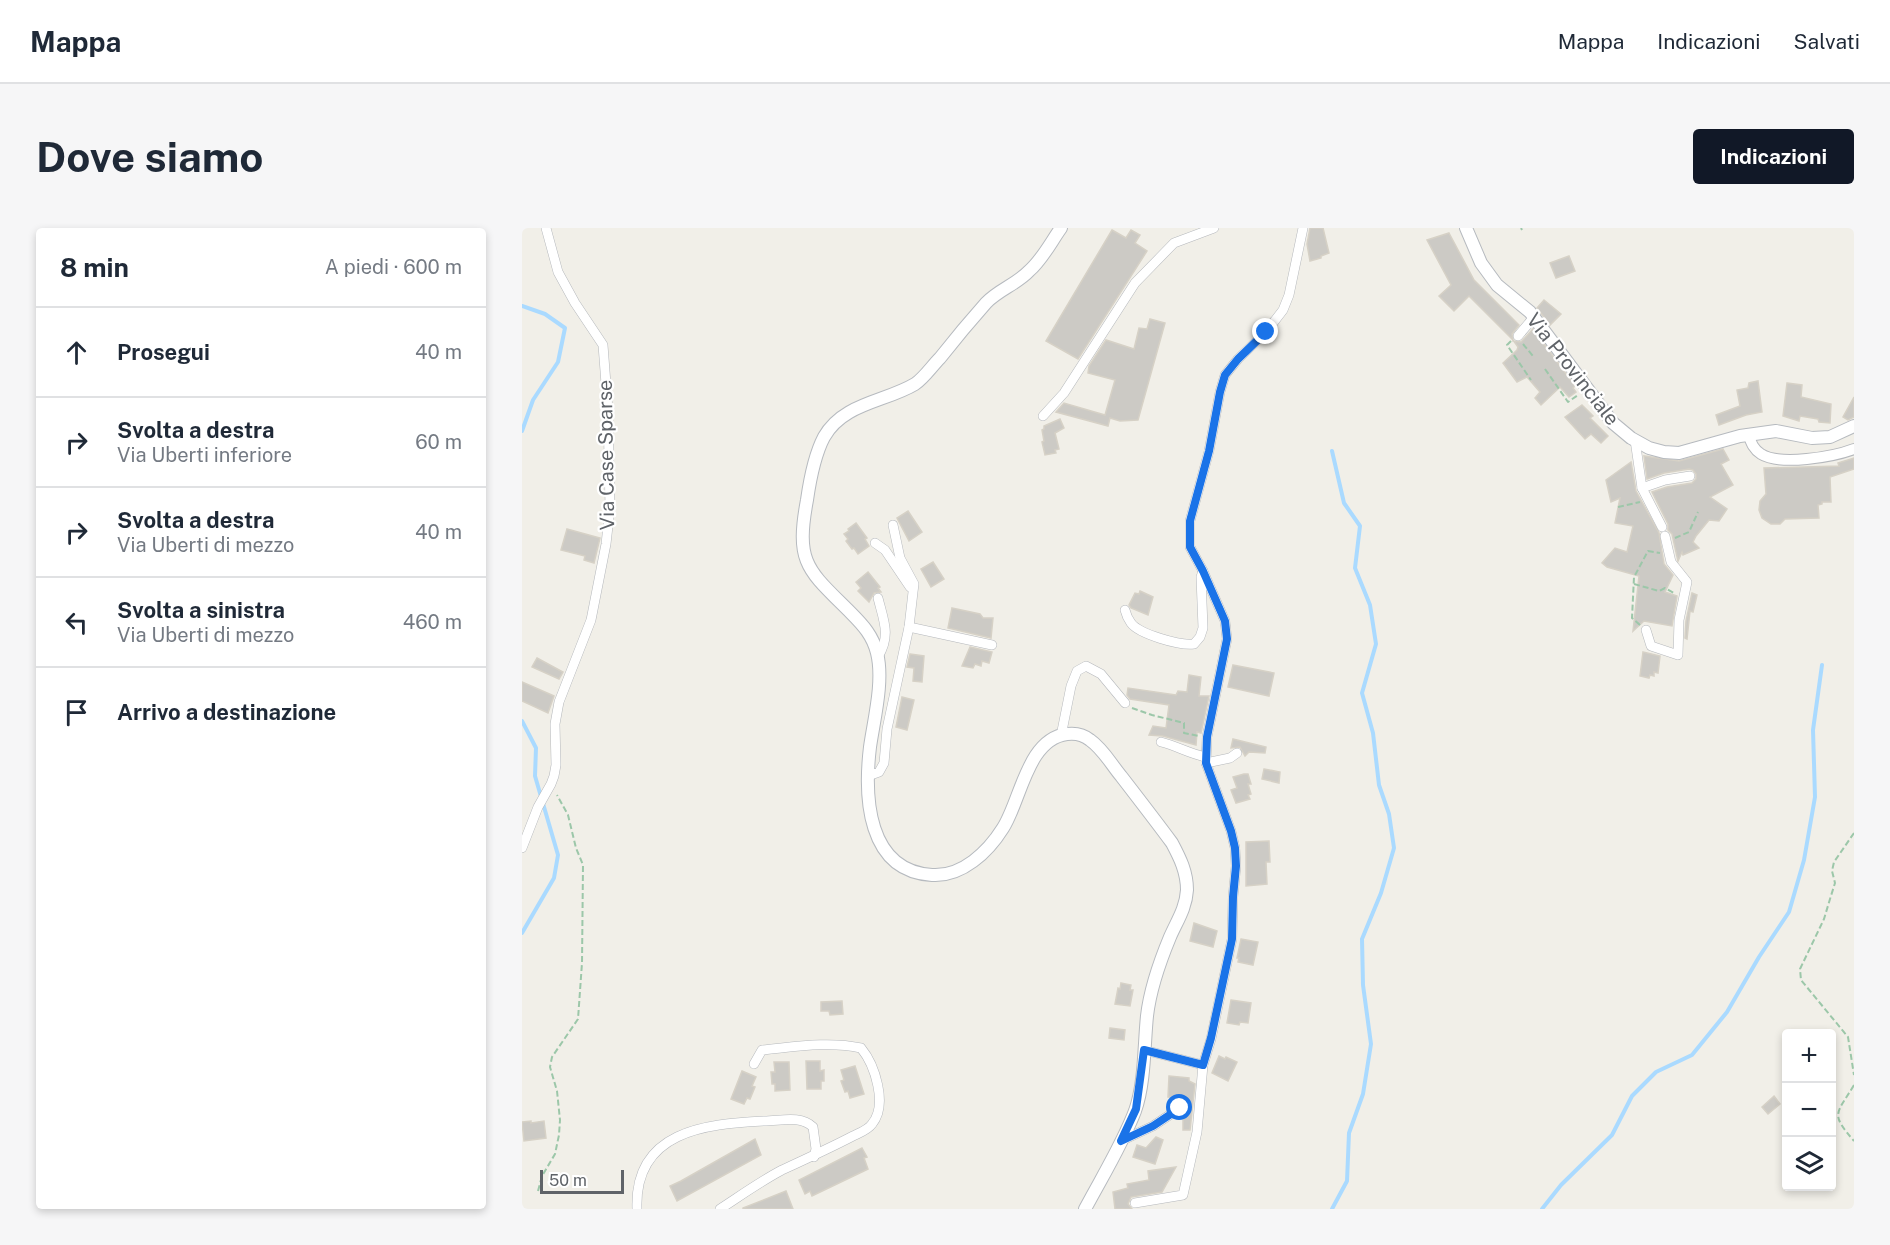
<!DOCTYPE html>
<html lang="it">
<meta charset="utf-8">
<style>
:root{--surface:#fff;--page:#f6f6f7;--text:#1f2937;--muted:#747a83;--line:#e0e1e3;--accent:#111827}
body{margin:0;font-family:"Public Sans",sans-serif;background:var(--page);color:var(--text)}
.controls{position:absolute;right:18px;bottom:18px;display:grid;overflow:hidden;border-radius:6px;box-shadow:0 3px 9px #0003}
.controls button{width:54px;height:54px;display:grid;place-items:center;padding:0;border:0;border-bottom:2px solid var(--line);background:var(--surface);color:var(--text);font:30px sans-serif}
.scale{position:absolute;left:18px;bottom:15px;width:84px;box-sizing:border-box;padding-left:6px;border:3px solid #5f6368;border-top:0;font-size:16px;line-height:21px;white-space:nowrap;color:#5f6368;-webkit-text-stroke:4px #fff;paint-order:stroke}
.stop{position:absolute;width:18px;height:18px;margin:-14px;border:4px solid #1a73e8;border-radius:50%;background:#fff}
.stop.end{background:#1a73e8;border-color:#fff;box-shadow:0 2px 6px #0008}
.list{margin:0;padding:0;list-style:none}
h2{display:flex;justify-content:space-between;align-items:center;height:78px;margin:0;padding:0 24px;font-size:26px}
h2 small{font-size:20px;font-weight:400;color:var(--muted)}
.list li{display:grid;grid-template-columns:39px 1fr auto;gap:18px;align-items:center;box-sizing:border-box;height:90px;padding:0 24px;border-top:2px solid var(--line)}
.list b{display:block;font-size:22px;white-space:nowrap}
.list p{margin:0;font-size:20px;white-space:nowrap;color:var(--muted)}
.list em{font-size:20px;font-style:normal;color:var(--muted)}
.icon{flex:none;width:33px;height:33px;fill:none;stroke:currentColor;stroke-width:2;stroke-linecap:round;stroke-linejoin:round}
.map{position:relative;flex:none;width:1332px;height:981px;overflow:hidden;border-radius:6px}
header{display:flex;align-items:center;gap:36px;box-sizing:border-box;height:84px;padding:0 30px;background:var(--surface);border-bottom:2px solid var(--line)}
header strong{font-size:28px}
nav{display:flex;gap:33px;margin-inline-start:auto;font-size:21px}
.intro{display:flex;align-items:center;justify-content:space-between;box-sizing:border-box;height:144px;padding:0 36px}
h1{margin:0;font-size:42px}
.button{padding:15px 27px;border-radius:6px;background:var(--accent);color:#fff;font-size:21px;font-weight:700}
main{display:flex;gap:36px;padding:0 36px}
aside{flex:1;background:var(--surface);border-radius:6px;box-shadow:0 3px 9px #0003}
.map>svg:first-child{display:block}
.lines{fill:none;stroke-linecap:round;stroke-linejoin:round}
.stream{stroke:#aadaff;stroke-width:4}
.building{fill:#cccac5;stroke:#d6d1c6;stroke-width:1.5}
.minor-casing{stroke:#b5b8bc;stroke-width:10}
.tertiary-casing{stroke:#b5b8bc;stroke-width:12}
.secondary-casing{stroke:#b6babf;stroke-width:14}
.path{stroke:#9cc7a9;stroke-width:2;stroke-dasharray:6 3;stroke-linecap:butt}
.minor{stroke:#fff;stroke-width:9}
.tertiary{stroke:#fff;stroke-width:10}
.secondary{stroke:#fff;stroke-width:12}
.route{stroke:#1a73e8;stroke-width:8}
.labels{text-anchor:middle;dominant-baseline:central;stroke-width:4.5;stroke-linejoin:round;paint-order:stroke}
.street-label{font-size:20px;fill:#5f6368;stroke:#fff}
</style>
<header>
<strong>Mappa</strong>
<nav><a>Mappa</a><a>Indicazioni</a><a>Salvati</a></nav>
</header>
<div class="intro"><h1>Dove siamo</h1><a class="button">Indicazioni</a></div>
<main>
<aside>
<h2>8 min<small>A piedi · 600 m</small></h2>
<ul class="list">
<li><svg class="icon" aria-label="ahead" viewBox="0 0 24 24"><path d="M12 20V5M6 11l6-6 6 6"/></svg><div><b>Prosegui</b></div><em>40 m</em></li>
<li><svg class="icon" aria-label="right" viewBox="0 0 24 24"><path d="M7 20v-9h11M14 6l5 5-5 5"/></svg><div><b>Svolta a destra</b><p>Via Uberti inferiore</p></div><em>60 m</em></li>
<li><svg class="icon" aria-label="right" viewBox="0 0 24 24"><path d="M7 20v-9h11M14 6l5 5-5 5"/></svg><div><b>Svolta a destra</b><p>Via Uberti di mezzo</p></div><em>40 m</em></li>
<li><svg class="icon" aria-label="left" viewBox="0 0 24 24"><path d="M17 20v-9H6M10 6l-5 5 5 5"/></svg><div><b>Svolta a sinistra</b><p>Via Uberti di mezzo</p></div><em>460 m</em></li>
<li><svg class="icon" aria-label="arrive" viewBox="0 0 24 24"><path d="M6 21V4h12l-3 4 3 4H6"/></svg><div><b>Arrivo a destinazione</b></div></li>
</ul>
</aside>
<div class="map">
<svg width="1332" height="981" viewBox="0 0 1332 981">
<rect width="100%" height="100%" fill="#f1efe8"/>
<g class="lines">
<g class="stream">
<path d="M0,78L23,86L43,100L36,134L11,172L0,203"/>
<path d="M0,493L14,520L13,548L36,627L32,650L0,705"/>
<path d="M810,981L825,953L827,905L841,866L849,816L841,757L840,711L859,665L872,620L867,586L857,557L851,505L840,465L854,416L848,377L833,340L838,298L822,275L810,223"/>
<path d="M1020,981L1039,957L1090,907L1110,868L1134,844L1170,827L1205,784L1237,729L1267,684L1282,632L1293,569L1291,502L1300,437"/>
</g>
</g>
<g class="building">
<path d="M788,0H801L807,25L799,28V30L788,33L785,16Z"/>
<path d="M590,2L604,10L609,2L618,7L613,15L625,23L556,131L524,113Z"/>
<path d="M927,5L952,52L997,97L990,106L991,113L999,114L1011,101L1053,158L1051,160L1054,164L1047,169L1038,159L1019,177L1013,170L1018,164L1005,149L995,154L981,135L995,122L996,119L991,112L947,68L932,83L917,68L929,57L905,12Z"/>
<path d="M1047,28L1053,43L1034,50L1028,35Z"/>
<path d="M1022,72L1039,86L1028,97L1015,80Z"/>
<path d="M628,91L643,95L616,192L598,193L588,190L586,198L534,184L542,175L583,187L593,152L566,145L567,138L584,112L612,121L617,100L625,101Z"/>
<path d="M1236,153L1240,184L1224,187L1197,197L1194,187L1218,178L1215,162L1226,160L1227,155Z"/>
<path d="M1265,155L1280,157L1279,169L1309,176L1308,195L1297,194L1296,191L1278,188L1277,193L1261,188Z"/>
<path d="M1332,169V189L1326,192L1321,189Z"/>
<path d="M1060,177L1071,188L1068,190L1086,208L1079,215L1069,206L1063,211L1043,189Z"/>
<path d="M538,191L542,200L533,205L537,221L533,222L534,225L523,227L520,214L522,213L520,202L522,201V198Z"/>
<path d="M1201,221L1207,232L1199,236L1211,257L1188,269L1205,281L1197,293L1187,292L1174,308L1171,314L1177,320L1161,327L1160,324L1156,333L1150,306L1146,302V296L1130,264L1145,259L1170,255L1174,251V246L1171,242L1167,241L1142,245L1125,251L1122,228L1157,233Z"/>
<path d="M1332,230V241L1308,249L1309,274H1300V276L1296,277L1297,290L1263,291L1258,296H1249L1240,290L1237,282L1238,273L1244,266L1242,240L1317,238L1316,235Z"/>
<path d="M1109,234L1114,263L1137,305L1142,336L1151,347L1143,364L1155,368L1150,398L1122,393L1111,403L1117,348L1085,339L1080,335L1093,320L1105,324L1111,298L1093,295L1098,270L1089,274L1084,252Z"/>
<path d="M386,283L400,304L387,313L375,290Z"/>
<path d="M334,295L345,310L343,311L347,318L336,326L332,320L330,321L324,313L326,311L322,306L327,303L326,301Z"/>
<path d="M45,301L78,310L72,335L62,332L63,328L39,322Z"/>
<path d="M411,334L422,351L409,359L399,341Z"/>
<path d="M346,344L358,359L356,360L359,364L352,365L347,374L336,363L339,360L334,354Z"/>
<path d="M618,363L631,369L626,387L609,380L607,377L613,365L617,366Z"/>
<path d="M1170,365L1175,367L1171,384L1168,383L1165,411L1163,410L1164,393Z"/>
<path d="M430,380L458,386L461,390H471L469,410L426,400Z"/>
<path d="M448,419L470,424L467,435L460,433L459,438L453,436L451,440L440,438Z"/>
<path d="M1121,424L1138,428L1136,445L1132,444V448L1128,447L1127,450L1118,448Z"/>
<path d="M388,426L402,428L400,454L391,453L392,440L385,439Z"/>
<path d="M15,430L41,444L37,451L10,439Z"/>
<path d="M711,437L752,445L747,468L706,459Z"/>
<path d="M667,447L679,449L677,468H687L679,505L675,504L674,517L641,508L627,507L631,498L644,500L647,477L608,471L605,467L606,460L654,467L656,463L665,464Z"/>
<path d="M0,454L32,468L26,485L0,473Z"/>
<path d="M380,469L392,472L385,502L374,499Z"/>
<path d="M711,511L744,519L743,525L727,524L723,528L718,519L709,520Z"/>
<path d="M742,541L758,544L757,555L740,551Z"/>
<path d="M722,546H726L729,556H726L729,566L726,567L728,571L714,575L709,562L715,560L711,549Z"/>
<path d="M747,613L748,634H744L745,656L724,658V614Z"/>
<path d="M672,695L695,703L691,719L668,713Z"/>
<path d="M719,711L736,714L731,737L716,734L717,730H715Z"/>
<path d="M599,755L609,757L608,762H611L608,778L593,776L596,760L598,761Z"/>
<path d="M709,772L729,775L726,795L718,794L717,797L705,795Z"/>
<path d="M320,773L321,786L308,787L307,783H299V774Z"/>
<path d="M588,800L603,802L602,812L587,810Z"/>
<path d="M697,828L703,831L704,829L715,834L706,853L690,845Z"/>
<path d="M284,833H298V843L302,842V853H299V861H285Z"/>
<path d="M252,834H267L268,862L253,863V856H250L249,844H253Z"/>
<path d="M333,838L342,866L328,870L326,863L323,864L319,853L322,852L319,842Z"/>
<path d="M220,843L234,849L230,858L233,859L228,871L225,870L222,876L209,871Z"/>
<path d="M647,848L667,850V853L673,856L668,902H661V886L665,880L662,870L646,869Z"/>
<path d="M1252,868L1258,876L1246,886L1240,879Z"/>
<path d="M9,893V895L22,893L24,910L2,913L0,894Z"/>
<path d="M634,909L641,912L633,936L611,929L615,917L624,920Z"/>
<path d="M233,911L239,927L155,973L148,958L159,953Z"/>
<path d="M340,920L345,929L342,930L346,941L290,968L288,963L283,966L277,952Z"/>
<path d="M654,939L640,964L609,969L606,976L610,981H593L591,964L606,960L605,956L627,952L626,943Z"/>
<path d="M264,963L271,981H221V980Z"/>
</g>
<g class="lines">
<g class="minor-casing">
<g id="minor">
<path d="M996,108L1012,89"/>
<path d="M521,188L542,165L613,55L652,15L692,0"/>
<path d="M1113,212L1120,260L1140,299"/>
<path d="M1120,260L1143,252L1168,248"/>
<path d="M353,315L363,322L388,359"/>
<path d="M356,370C362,394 369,407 356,429"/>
<path d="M603,382C604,386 606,391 609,395C617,406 658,418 672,416L678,409L681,400L679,349L681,343"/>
<path d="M387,399L470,417"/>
<path d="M1124,402L1129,418L1156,427L1157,392L1165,354L1149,334L1143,308"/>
<path d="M539,508L549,458L555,443L564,438L579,446L603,475"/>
<path d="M639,514C655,518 668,526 684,529"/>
<path d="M684,535L708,530L715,525"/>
<path d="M346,548L357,544L362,535L365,501L387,399L391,364L392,356L378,330L371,297"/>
<path d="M0,620L16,579L29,556L32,548L34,537L33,496L37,474L69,392L84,316L88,280L86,182L81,117L53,75L36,44L24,0"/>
<path d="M622,822L681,837"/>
<path d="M599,913L631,898L658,880"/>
<path d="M613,975L661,967L675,904L681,837L689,811L710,711L711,669L714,638L713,620L709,603L684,535L685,509L705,411L703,393L681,343L668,319V293L687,223L698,164L703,147L716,131L744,104L761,82L767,67L781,0"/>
<path d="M115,981C112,903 183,896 242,893C259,893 278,887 291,899L294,921L292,929"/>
<path d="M198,981C218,968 239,953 260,942C284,931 308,920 331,908C337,905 346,902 350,896C366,877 353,837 339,820C307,813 272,819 240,822L232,836"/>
</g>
</g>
<g class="tertiary-casing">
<path id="tertiary" d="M1226,206C1229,214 1231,221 1239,226C1258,238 1311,229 1332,221"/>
</g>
<g class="secondary-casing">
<g id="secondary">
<path d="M539,0C529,14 520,32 507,43C495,56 476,62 464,75C448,93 433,111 418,130C410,138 402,150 393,156C363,174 321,175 302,209C292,228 288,251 285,272C273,336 286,342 329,385C341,397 351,408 355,425C362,453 352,491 348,519C342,569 345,643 410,647C440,649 466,624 481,600C499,572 505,511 545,506C553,505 562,507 568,512C581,521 589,536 599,548C616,570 633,592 650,615C658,630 665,644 665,662C664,680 655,693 648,709C638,733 628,762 625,788C622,817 623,855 613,883C600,917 580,949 563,981"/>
<path d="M944,0L959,35L975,57L1008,84L1091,195L1109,210L1127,220L1142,224L1157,225L1218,208L1254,203L1290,210L1308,209L1332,198"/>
</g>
</g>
<g class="path">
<path d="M999,0L1000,2"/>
<path d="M989,113L985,117L1009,152"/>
<path d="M1001,116L1011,128"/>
<path d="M1023,141L1046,174L1056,167"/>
<path d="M1096,279L1118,274"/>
<path d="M1153,310L1167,304L1176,284"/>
<path d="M1112,356L1137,363L1143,360L1152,365"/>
<path d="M1118,397L1110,390L1112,349L1126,323L1138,325"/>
<path d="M610,480L630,487L662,495V505L677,508"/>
<path d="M1332,605L1312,634L1310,643L1313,655L1308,671L1302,691L1278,741L1279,752L1326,809L1332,847"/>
<path d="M1332,857C1314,887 1308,885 1332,913"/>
<path d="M16,963L20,948L33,926L37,907L38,892L35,863L28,839L30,829L56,791L60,735L61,637L54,620L46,587L35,567"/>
</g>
<use href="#minor" class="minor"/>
<use href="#tertiary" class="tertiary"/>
<use href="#secondary" class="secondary"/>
</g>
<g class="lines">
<path class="route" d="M658,880L631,898L599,913L614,881L622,822L681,837L689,810L710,711L711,669L714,638L713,620L709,603L684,535L685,509L705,411L703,393L681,343L668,319V293L687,223L698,164L703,147L716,131L744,104"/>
</g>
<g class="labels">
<g class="street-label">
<text transform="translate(1051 141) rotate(52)">Via Provinciale</text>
<text transform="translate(84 227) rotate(-91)">Via Case Sparse</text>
</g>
</g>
</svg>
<div class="controls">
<button>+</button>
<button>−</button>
<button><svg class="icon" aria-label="layers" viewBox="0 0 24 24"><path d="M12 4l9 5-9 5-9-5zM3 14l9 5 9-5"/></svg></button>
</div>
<div class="scale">50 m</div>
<div class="stop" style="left:658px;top:880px"></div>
<div class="stop end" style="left:744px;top:104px"></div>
</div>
</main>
